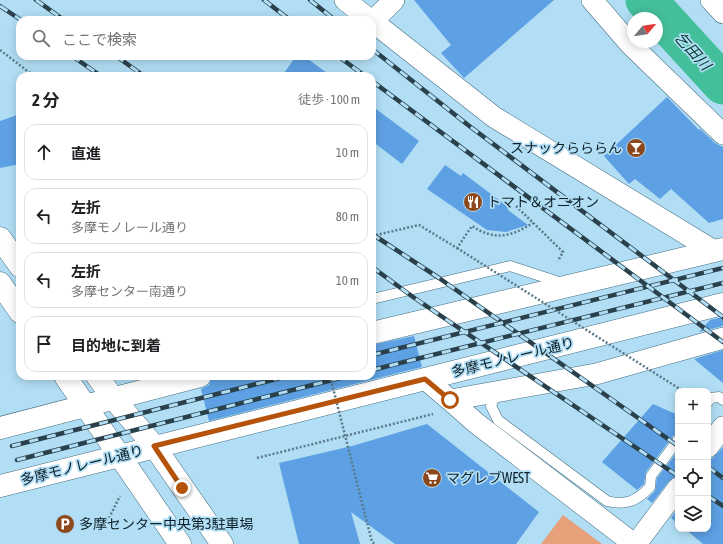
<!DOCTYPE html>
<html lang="ja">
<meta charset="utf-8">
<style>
:root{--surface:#fff;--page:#f2f2f2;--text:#202124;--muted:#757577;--line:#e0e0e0}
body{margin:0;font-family:"Asap Condensed","Noto Sans JP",sans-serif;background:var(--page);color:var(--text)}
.controls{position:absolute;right:12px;bottom:12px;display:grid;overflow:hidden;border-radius:8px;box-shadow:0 2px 10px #0003}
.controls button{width:36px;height:36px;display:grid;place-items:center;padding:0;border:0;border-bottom:1px solid var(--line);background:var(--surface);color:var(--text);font:20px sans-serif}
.compass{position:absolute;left:627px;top:12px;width:36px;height:36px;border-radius:50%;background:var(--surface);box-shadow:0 2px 10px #0003;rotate:61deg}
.stop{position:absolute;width:12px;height:12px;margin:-9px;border:3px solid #b45309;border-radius:50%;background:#fff}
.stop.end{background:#b45309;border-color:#fff;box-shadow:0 1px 4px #0008}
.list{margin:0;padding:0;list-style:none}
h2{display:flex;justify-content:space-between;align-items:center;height:52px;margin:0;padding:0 16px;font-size:17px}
h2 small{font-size:13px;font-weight:400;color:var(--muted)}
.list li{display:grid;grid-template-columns:26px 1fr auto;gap:12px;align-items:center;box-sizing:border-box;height:56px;margin:0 8px 8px;padding:0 8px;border:1px solid var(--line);border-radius:12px}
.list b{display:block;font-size:15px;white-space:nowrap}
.list p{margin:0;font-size:13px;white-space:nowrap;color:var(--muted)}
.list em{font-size:13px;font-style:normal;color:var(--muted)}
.icon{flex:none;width:22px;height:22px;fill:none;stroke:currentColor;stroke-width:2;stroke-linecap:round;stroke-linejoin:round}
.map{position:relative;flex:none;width:723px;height:544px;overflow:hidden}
.search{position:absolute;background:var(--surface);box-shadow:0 2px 10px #0003;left:16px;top:16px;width:360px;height:44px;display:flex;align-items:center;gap:10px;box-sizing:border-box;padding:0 14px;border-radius:12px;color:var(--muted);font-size:15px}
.panel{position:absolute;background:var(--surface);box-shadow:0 2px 10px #0003;left:16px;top:72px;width:360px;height:308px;border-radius:12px}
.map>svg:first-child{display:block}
.green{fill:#e6a07a}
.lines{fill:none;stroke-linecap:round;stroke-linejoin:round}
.river{stroke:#44bf9b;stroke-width:41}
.building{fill:#5da0e3}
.lane-casing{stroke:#446e82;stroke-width:11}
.street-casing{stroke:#446e82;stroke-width:22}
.secondary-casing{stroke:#446e82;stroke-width:23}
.path{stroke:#5b7a89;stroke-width:2.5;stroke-dasharray:2 2;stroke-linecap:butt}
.lane{stroke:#fff;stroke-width:10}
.street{stroke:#fff;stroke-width:21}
.secondary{stroke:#fff;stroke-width:22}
.rail-casing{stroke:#2a414c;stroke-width:4.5}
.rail{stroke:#b1def5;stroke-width:3;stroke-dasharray:9;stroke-linecap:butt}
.path-bridge{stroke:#5b7a89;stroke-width:2.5;stroke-dasharray:2 2;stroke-linecap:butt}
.route{stroke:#b45309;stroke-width:5}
.labels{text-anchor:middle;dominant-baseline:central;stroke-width:3.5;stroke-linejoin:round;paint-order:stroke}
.poi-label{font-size:14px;fill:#0c1e26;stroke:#b1def5;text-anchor:start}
.street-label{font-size:14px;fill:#0c1e26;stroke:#b1def5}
.water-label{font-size:15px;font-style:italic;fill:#00392b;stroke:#b1def5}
</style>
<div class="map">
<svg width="723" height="544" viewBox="0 0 723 544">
<rect width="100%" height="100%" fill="#b1def5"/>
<path class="green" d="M563,515L602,544H541Z"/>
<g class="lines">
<path class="river" d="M646,0L723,84"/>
</g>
<g class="building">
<path d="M414,0H554L464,78L441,53L451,45Z"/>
<path d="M296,56H304L331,76H282Z"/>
<path d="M667,97L699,130L700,129L715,143L723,147V219L709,223L671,189L660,199L635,179L629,184L604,156Z"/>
<path d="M372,106L419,141L402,164L372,141Z"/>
<path d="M20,114V164L0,168V121Z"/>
<path d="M445,165L461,176L463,173L507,206L508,210L528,225L506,232L487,230L427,189Z"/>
<path d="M723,317V326L699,332L710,320Z"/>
<path d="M414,336L422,367L209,421L201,389L209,385L212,376H372V345Z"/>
<path d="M723,350V383L694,359Z"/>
<path d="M653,404L678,415V434L673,436L646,472L644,484L637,490L602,462Z"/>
<path d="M427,424L539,512L516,544H395L351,512L360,544H299L279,463L352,446Z"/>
<path d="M723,447V544H703L685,529H708V459L713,458Z"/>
<path d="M678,451V476L669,481L652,503L647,499L655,491L657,478Z"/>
<path d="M678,508V524L671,518Z"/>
</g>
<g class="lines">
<g class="lane-casing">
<g id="lane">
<path d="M372,299L510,266L562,283"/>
<path d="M496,393L491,406L498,420L607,501C625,506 637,501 650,487L651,476L678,440"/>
<path d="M708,402L711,398L719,397L723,400"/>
</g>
</g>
<g class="street-casing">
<g id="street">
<path d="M345,0L370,20"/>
<path d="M592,0L630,44L723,134"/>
<path d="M711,0L723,13"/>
<path d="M372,21L494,117L714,251"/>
<path d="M372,22L394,0"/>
<path d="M425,379L450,400L596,374L723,338"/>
<path d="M450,400L476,423L634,544"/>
<path d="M708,447L723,427"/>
<path d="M636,544L678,488"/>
</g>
</g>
<g class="secondary-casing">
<g id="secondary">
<path d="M0,238L20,266"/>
<path d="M0,283L20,312"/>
<path d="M372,333L723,249"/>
<path d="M65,376L180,544"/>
<path d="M97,376L113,398L154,446L222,544"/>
<path d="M0,428L200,376"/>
<path d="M0,486L723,304"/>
</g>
</g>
<g class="path">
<path d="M0,50L34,76"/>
<path d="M516,206L563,252L558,261"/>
<path d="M372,236L419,225L457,248L472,226C495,241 510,237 533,223"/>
<path d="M257,458L433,414"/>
<path d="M109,518L120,496"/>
</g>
<use href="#lane" class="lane"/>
<use href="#street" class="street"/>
<use href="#secondary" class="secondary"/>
<g class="rail-casing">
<g id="rail">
<path d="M36,0L64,20"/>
<path d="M264,0L290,20"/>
<path d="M310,0L335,20"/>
<path d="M0,6L21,20"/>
<path d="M372,49L468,125L723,317"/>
<path d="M72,56L101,76"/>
<path d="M116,56L144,76"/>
<path d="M338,56L365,76"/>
<path d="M372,81L723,342"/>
<path d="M372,234L439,278L678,446"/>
<path d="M372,267L413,297L678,476"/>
<path d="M372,355L723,268"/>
<path d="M372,370L723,283"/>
<path d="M12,446L288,376"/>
<path d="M17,460L348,376"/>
<path d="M708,467L723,478"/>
<path d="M708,496L723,506"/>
</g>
</g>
<use href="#rail" class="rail"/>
<g class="path-bridge">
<path d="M457,248L683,391"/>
<path d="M330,376L372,542L375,544"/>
</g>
</g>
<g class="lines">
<path class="route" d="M182,488L154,446L425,379L450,400"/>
</g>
<defs>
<g id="bar-disc" transform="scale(1)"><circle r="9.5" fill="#8c481c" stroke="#b1def5"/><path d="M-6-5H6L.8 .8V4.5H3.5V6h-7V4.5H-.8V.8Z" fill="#fff"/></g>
<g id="restaurant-disc" transform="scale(1)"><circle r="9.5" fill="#8c481c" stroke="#b1def5"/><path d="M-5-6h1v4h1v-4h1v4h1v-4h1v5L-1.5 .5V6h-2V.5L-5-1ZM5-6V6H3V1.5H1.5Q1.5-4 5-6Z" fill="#fff"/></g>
<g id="supermarket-disc" transform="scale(1)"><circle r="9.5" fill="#8c481c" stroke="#b1def5"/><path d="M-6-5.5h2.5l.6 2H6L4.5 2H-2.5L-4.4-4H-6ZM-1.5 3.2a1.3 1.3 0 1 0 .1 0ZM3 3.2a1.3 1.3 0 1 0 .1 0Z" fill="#fff"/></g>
<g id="parking-disc" transform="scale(1)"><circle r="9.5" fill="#8c481c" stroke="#b1def5"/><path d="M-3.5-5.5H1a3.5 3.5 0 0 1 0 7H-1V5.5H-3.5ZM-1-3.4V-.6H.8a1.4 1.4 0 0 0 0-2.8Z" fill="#fff"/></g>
</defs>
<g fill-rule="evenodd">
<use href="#bar-disc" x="636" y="148"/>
<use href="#restaurant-disc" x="473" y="202"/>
<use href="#supermarket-disc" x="432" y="478"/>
<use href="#parking-disc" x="65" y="524"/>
</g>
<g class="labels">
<g class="poi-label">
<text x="622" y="148" text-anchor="end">スナックらららん</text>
<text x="487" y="202">トマト＆オニオン</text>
<text x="446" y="478">マグレブWEST</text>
<text x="79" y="524">多摩センター中央第3駐車場</text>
</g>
<g class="street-label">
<text transform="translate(513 357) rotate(-14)">多摩モノレール通り</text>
<text transform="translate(82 465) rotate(-14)">多摩モノレール通り</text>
</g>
<g class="water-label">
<text transform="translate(693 51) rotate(48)">乞田川</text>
</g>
</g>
</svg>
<div class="controls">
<button>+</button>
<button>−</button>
<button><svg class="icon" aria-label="locate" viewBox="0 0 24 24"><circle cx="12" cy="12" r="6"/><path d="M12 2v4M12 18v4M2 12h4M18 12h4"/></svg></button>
<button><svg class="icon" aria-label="layers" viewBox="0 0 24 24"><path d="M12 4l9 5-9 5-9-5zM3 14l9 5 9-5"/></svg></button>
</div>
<svg class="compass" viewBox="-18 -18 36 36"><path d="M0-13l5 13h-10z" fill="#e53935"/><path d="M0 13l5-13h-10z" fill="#757577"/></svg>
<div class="stop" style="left:450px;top:400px"></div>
<div class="stop end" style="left:182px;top:488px"></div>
<div class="search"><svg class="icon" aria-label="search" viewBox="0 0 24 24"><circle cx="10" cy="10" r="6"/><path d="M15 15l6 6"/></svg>ここで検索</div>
<section class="panel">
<h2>2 分<small>徒歩 · 100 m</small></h2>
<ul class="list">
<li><svg class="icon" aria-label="ahead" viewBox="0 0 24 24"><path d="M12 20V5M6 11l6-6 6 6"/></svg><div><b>直進</b></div><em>10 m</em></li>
<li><svg class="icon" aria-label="left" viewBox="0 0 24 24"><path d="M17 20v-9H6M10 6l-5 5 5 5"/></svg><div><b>左折</b><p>多摩モノレール通り</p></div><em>80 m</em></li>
<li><svg class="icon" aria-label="left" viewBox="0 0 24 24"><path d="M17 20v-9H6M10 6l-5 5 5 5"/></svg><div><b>左折</b><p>多摩センター南通り</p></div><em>10 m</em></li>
<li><svg class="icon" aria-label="arrive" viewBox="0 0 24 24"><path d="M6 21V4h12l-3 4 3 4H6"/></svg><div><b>目的地に到着</b></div></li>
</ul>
</section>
</div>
